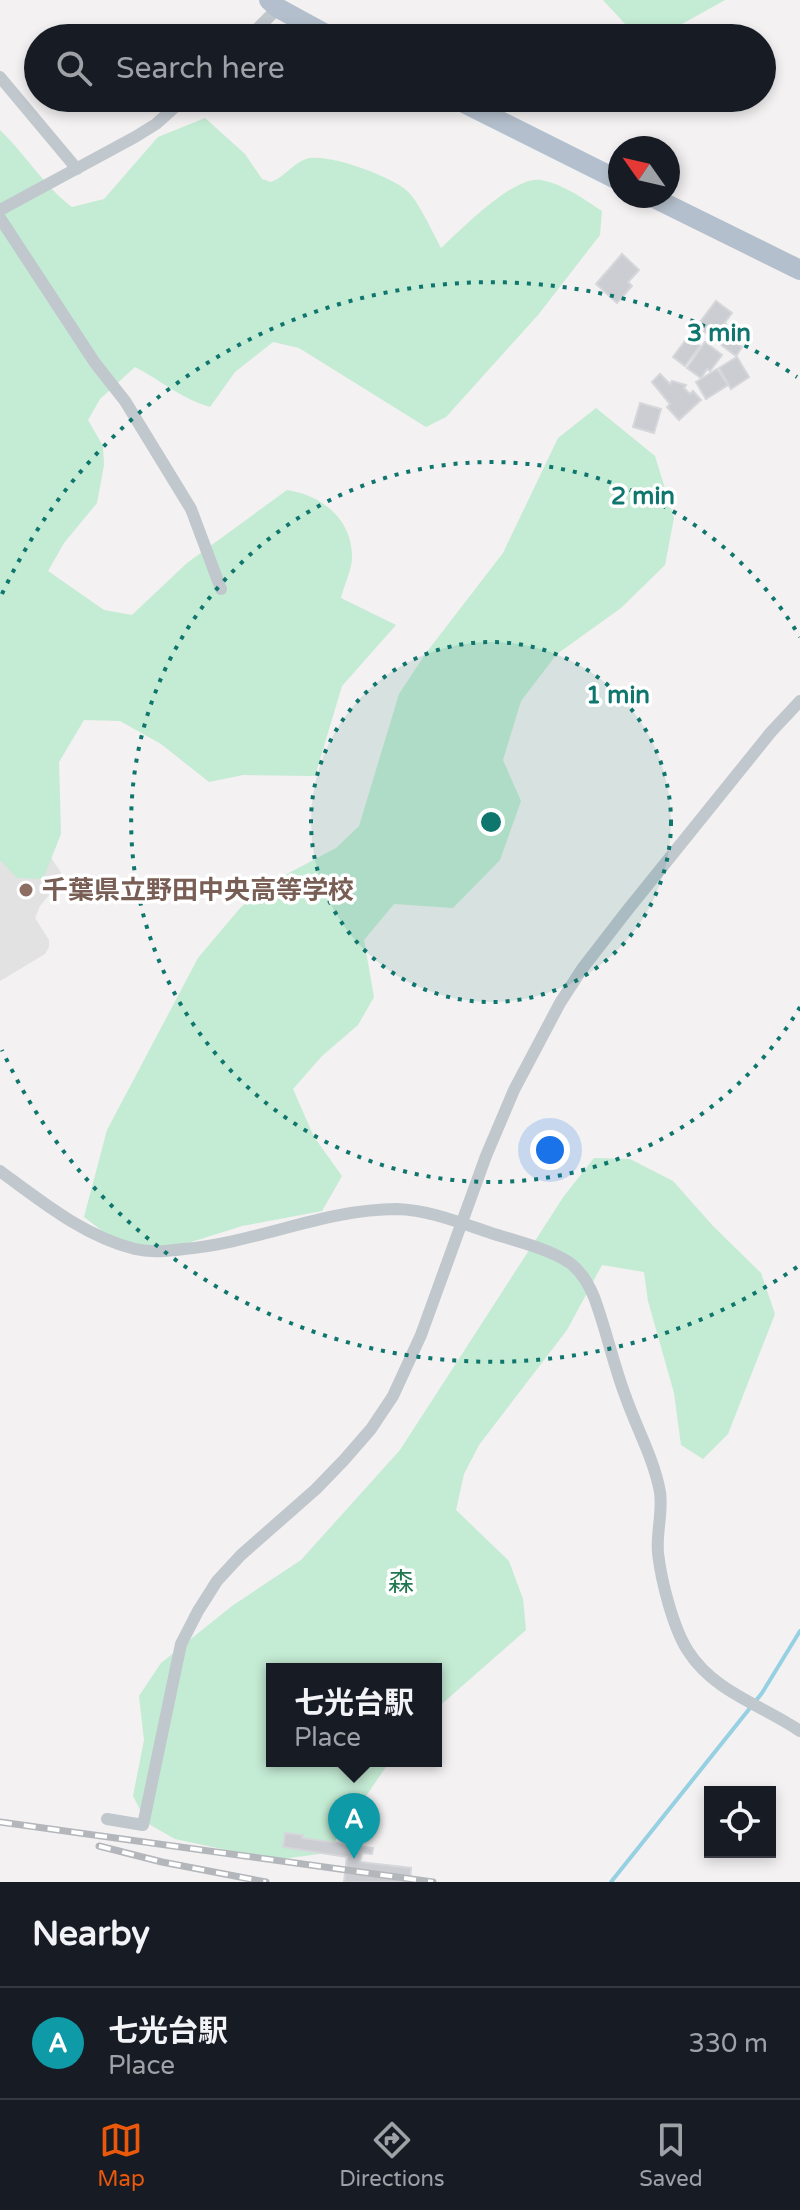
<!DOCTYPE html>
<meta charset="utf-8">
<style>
:root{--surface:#171b24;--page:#242831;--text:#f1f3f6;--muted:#9ea1a6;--line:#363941;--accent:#ea580c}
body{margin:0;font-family:"Varela Round","Noto Sans JP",sans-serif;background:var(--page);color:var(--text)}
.controls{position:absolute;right:24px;bottom:24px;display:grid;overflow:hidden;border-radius:0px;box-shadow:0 4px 12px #0003}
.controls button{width:72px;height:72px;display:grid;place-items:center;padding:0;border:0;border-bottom:2px solid var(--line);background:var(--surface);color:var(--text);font:40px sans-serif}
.compass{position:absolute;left:608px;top:136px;width:72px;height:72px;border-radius:50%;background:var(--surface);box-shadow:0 4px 12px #0003;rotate:304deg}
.you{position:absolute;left:550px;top:1150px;width:28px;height:28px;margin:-20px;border:6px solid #fff;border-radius:50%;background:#1a73e8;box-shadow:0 0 0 12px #1a73e833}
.badge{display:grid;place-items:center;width:52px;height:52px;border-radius:50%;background:var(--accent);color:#fff;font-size:26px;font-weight:700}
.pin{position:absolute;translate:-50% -66px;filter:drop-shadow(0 2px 4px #0008)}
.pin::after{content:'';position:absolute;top:42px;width:28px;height:24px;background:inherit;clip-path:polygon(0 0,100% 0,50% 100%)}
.popup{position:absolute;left:266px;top:1663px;width:176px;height:104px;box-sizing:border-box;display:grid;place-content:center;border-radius:0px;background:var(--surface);filter:drop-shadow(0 2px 6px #0005);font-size:26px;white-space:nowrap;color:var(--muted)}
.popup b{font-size:30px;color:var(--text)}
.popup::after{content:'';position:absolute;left:50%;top:100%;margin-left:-16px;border:16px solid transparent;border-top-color:var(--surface)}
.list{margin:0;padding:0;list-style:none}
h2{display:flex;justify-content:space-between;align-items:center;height:104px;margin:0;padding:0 32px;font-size:34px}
h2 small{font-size:26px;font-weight:400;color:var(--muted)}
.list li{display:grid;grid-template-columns:52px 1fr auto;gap:24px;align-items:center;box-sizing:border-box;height:112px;padding:0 32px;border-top:2px solid var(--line)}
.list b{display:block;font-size:30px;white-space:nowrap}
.list p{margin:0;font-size:26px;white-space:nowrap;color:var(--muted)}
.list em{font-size:26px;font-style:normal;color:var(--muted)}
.icon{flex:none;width:44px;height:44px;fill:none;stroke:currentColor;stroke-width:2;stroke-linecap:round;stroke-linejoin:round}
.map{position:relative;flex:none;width:800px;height:1882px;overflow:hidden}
.search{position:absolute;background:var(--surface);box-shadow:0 4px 12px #0003;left:24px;right:24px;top:24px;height:88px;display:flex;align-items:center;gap:20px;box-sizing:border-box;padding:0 28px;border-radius:44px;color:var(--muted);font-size:30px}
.sheet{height:216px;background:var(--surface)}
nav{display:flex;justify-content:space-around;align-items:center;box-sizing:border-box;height:112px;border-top:2px solid var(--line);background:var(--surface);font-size:22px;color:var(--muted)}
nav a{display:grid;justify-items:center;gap:4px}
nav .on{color:var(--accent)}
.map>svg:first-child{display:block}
.education{fill:#e3e2e2}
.green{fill:#c4ebd4}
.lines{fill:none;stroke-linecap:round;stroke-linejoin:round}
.stream{stroke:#96d0e3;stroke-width:4}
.building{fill:#cbcdd2;stroke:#d5d7db;stroke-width:2}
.minor{stroke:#c0c7cd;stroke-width:12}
.primary{stroke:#b3bfcc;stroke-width:20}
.rail-casing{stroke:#b3b6ba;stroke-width:7}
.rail{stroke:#fff;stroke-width:4;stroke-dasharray:12;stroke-linecap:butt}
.ring{fill:none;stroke:#0f766e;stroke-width:4;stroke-dasharray:4 8}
.education-dot{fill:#8d6e63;stroke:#fff;stroke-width:3}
.labels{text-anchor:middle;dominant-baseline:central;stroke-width:7;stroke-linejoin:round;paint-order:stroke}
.education-label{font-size:26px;font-weight:bold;fill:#785e54;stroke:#fff;text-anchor:start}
.park-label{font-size:26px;fill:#21774f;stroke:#fff}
.centre{fill:#0f766e;stroke:#fff;stroke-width:4}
.ring-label{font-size:24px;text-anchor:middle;font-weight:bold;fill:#0f766e;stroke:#fff;stroke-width:7;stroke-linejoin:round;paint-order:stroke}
</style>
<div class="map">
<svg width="800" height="1882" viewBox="0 0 800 1882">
<rect width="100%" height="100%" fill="#f3f1f1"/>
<path class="education" d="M0,791L13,801L64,877L40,906L35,918L49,940V947L45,954L0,981Z"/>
<g class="green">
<path d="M603,0H725L673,29L638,38Z"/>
<path d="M205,118L245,154L262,179L271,182C285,177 292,164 306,159C326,152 390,176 406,190C417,198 434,235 441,248C461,230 514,175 541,180C563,184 584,199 602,211L600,235L538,315L446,417L426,427L299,348L273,342L235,372L210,407C182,399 160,380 135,367L100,399L88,420L103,446L104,465L97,503L64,543L48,571L104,610L132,615L187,563L287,490C321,495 351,518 352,555C353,568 344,585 341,598L396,625L342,686L315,776L243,775L209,782L161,744L120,721L84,720L59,762L61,834L43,879L17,878L0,860V130C26,155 44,186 72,207L104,199L158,137Z"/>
<path d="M596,408L655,456L674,518L665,565L621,608L557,654L521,701L503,760L521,801L500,860L453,908L394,904L364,940L374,997L358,1025L322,1056L293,1089L314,1137L342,1176L322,1211L242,1226L153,1254L130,1252L84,1217L107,1130L198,958L241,907L285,875L336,848L359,826L399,694L426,653L503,553L558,438Z"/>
<path d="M594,1158L630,1159L673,1181L713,1226L761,1273L775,1314L728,1434L703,1459L681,1445L674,1393L648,1301L644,1272L602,1265L567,1330L479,1445L464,1474L456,1510L509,1561L523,1599L526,1630L436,1709V1669H272V1761H390L327,1853L274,1860L175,1839L147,1823L133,1796L144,1740L139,1696L161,1663L232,1606L301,1560L400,1450L564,1196Z"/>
</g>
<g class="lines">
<path class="stream" d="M611,1882L762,1693L800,1631"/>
</g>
<g class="building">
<path d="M622,254L639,270L628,282L632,286L617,303L596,284Z"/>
<path d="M716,301L732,313L713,338L697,326Z"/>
<path d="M726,324L743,336L737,343L742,347L736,356L715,340Z"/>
<path d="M688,337L700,346L685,366L673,357Z"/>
<path d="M705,342L722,355L710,371L707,369L701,378L687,368Z"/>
<path d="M737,357L749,377L731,389L719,368Z"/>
<path d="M717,369L728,385L706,399L696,382Z"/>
<path d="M660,374L670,384L672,381L686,385L684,388L690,394L693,391L701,400L679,420L667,407L670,404L652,382Z"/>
<path d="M640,403L661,409L654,433L633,427Z"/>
<path d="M285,1833L303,1835L302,1838L373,1848L372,1854L362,1853L360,1862L411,1868L410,1882H344L347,1857L283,1847Z"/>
</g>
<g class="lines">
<g class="minor">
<path d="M248,38L278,8"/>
<path d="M0,77L77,169"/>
<path d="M0,210L135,137L156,124L185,98"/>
<path d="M0,218L95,363L125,401L191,509L221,589"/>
<path d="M0,1171C42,1202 84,1236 135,1249C151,1253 168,1251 184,1249C256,1243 324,1209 397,1209C429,1210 461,1223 491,1233C516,1241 547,1248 570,1263C581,1271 589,1285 594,1297C606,1329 613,1363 625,1395C636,1427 654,1459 660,1492C663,1512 656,1533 658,1553C661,1580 673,1628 688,1651C714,1692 762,1705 800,1731"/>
<path d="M107,1819L143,1825L181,1644L198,1611L217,1581L241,1555L316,1489L344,1460L371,1429L393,1396L421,1335L486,1156L514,1090L560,1003L582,969L626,912L771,732L800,701"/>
</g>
<g class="primary">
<path d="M269,0L278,8L333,38"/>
<path d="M454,98L620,181"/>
<path d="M650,196L800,270"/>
</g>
<g class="rail-casing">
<g id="rail">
<path d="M0,1822L433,1882"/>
<path d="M99,1846L162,1862L266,1882"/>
</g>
</g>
<use href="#rail" class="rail"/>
</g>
<circle cx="491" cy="822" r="180" fill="#0f766e" fill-opacity=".12"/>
<g class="ring">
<circle cx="491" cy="822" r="180"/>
<path d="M800 1007A360 360 0 1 1 800 637"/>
<path d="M797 1267A540 540 0 0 1 2 1050M2 594A540 540 0 0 1 797 377"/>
</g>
<circle class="education-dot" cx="26" cy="890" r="8"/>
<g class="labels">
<g class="education-label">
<text x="42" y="890">千葉県立野田中央高等学校</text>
</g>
<g class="park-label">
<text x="401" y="1582">森</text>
</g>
</g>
<circle cx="491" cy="822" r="12" class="centre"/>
<g class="ring-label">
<text x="719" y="341">3 min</text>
<text x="643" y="504">2 min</text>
<text x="618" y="703">1 min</text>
</g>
</svg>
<div class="controls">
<button><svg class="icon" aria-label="locate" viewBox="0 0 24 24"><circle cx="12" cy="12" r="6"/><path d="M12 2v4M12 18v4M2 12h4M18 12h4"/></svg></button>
</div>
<svg class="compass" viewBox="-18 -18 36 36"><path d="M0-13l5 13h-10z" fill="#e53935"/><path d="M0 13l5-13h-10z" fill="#9ea1a6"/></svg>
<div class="you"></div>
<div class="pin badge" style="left:354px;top:1859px;background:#0f9aa8">A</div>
<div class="popup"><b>七光台駅</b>Place</div>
<div class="search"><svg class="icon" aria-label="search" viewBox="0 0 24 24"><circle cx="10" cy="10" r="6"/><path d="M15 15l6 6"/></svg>Search here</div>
</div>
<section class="sheet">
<h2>Nearby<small></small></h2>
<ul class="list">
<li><span class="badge" style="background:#0f9aa8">A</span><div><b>七光台駅</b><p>Place</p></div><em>330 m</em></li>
</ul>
</section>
<nav>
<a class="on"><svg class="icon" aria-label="map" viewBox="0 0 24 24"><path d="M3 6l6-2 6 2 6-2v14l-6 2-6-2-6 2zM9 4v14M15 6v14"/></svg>Map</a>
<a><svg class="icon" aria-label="directions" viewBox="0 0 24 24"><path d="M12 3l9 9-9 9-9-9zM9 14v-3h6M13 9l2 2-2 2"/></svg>Directions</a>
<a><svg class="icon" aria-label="saved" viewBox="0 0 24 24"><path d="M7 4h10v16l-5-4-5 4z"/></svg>Saved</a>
</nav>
